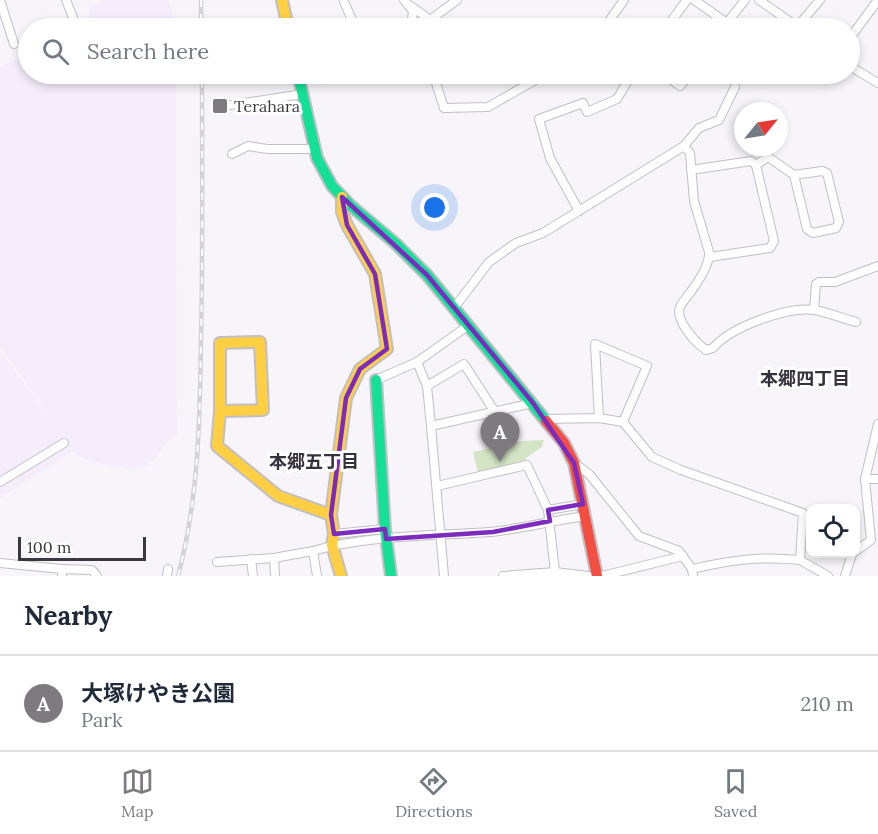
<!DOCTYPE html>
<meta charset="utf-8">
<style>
:root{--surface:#fff;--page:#f6f6f7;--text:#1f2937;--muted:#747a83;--line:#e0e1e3;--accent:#7e7a80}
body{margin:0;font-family:Lora,"Noto Sans JP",serif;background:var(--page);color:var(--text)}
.controls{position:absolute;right:18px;bottom:18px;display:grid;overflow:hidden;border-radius:12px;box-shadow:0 3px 9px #0003}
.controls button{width:54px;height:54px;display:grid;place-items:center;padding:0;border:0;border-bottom:2px solid var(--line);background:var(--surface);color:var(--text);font:30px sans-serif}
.compass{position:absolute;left:734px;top:102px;width:54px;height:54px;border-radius:50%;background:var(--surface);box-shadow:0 3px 9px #0003;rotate:60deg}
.scale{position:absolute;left:18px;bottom:15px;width:128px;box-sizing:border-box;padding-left:6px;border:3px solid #3c383e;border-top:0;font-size:16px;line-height:21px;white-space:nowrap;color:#3c383e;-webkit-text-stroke:4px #fff;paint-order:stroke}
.you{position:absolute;left:435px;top:208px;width:21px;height:21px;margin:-15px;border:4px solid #fff;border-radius:50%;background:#1a73e8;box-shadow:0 0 0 9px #1a73e833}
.badge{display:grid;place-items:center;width:39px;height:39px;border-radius:50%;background:var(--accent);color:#fff;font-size:20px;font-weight:700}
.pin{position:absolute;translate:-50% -50px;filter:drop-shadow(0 2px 3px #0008)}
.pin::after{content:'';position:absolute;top:32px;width:21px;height:18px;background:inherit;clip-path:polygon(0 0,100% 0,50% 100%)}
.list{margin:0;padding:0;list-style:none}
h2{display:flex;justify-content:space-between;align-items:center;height:78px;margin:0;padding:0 24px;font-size:26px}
h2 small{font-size:20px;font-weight:400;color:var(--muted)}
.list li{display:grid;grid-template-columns:39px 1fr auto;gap:18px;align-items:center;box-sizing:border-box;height:96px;padding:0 24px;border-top:2px solid var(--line)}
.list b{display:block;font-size:22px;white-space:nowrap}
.list p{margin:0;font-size:20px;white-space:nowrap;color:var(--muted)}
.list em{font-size:20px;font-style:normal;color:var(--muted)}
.icon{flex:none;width:33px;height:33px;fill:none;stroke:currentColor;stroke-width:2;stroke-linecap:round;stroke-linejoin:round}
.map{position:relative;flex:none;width:878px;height:576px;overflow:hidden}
.search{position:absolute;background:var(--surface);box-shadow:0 3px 9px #0003;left:18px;right:18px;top:18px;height:66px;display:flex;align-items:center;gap:15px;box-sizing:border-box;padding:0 21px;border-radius:33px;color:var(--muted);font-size:22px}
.sheet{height:174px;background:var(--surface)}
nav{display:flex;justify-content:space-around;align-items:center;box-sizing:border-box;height:84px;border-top:2px solid var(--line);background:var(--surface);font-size:16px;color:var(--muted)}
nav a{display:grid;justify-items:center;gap:3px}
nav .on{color:var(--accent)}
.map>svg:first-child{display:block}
.built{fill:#f5edfb}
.green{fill:#d4e5c6}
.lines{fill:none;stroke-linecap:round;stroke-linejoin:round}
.street-casing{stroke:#c2bfc4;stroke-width:10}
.fast-casing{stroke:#c2bfc4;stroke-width:14}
.slow-casing{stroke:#c2bfc4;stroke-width:14}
.jam-casing{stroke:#c2bfc4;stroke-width:14}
.street{stroke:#fefefe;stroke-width:8}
.fast{stroke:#16e098;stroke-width:10}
.slow{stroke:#ffcf43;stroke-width:10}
.jam{stroke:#f24e42;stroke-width:10}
.rail-casing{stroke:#d3d2d4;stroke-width:4.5}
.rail{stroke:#fff;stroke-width:2;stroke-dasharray:7;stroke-linecap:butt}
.marked{fill:none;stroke:#7b2cbf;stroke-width:4.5;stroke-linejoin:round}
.poi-dot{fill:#7e7a80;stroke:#fff;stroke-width:2}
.labels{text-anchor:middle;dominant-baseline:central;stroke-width:6;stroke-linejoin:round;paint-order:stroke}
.poi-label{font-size:16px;fill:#3c383e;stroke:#fff;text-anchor:start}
.neighbourhood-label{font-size:18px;font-weight:bold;fill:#37313c;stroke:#fff}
</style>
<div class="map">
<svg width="878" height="576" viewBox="0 0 878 576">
<rect width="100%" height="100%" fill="#f8f5fa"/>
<g class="built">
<path d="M105,0H169L176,28H93L89,7Z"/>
<path d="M28,56V74H176L177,435L164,445L156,458L144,467L133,470L109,466L83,459L74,451L0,498V351L56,426L0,346V66Z"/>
</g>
<path class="green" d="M544,440L542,447L527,457L523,466L479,477L473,452L522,441Z"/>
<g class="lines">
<g class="street-casing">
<g id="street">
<path d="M0,0L14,44"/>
<path d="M404,0L413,11L411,28"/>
<path d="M694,0L727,23"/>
<path d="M759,0L799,28"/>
<path d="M344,2L354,24L365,28"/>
<path d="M411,6L430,20L457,0"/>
<path d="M58,27L74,20L66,0"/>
<path d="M797,27L820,0"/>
<path d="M604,28L624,0"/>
<path d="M666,28L687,0"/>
<path d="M723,28L745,0"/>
<path d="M850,38L878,0"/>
<path d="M850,66L878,83"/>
<path d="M433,74L444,108L488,107L546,74"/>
<path d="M663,74L680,86L690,74"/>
<path d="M224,106L303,94"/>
<path d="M684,146L690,153L694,201L709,252C710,264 700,279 692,290C682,305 673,307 684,326C691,337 696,343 706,350L713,348C731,327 787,306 815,310C829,313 842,318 856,322"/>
<path d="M232,154L248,146L267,149H315"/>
<path d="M756,165L768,157L794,175L807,229L813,233L836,228L839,222L827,173L822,171L794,175"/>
<path d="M691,170L751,161L756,165L774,241L770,248L710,257"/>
<path d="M579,211L550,158L539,119L583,103L587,112L617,99L632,74"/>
<path d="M454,308L489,262L516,243L543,233L684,146L699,128L719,120L735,87"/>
<path d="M814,310L816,284L819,282H835L878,266"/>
<path d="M417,362L427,386"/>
<path d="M376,380L417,362L469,325"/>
<path d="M599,418L595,344L647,366L623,422"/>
<path d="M545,419L599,418L623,422L652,457L681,470L803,513L800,560L828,576"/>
<path d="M431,426L427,386L464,364L495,412"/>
<path d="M574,463L589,474L639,536L679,551L692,569L693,576"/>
<path d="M865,479H878"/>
<path d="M0,482L64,443"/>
<path d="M437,486L527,465L548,510"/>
<path d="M334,534L385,529"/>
<path d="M856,551L871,540L865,479L878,424"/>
<path d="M274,558L275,576"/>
<path d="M251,559L253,576"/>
<path d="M217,562L274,558L313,551"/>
<path d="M0,563L62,569V576"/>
<path d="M62,569L92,570L97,576"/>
<path d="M692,569C731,560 760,556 800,560"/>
<path d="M555,572L548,510L583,504"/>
<path d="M167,576L168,569"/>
<path d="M317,576L313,551C365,535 435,536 490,532C522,529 554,520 586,516"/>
<path d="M444,576L431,426L533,403"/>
<path d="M503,576L555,572L588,576"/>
<path d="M602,576L683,556"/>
<path d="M845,576L852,554"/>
</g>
</g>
<g class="fast-casing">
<g id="fast">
<path d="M298,74L317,158L332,186L350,205L395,243L427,275L546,421"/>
<path d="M376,380L385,529L391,576"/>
</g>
</g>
<g class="slow-casing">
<g id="slow">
<path d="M282,0L288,28"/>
<path d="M220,411L263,410L260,342L220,343V411L217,446L278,496L331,515"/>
<path d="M341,576L332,545L334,534L331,515L346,398L360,369L387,349L375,274L347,225L342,212V197"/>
</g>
</g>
<g class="jam-casing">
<path id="jam" d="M546,421L564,443L574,463L597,576"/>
</g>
<use href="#street" class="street"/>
<use href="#fast" class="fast"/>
<use href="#slow" class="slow"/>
<use href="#jam" class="jam"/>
<g class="rail-casing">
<g id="rail">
<path d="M201,0V28"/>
<path d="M178,576C199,498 200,417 201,337C203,249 202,161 202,74"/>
</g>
</g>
<use href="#rail" class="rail"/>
</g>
<path class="marked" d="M342,197L427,275L533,403L574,463L583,504L548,510L550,521L493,532L386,539L385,529L334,534L331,515L346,398L360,369L387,349L375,274L347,225Z"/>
<rect class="poi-dot" x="212" y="98" width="16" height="16" rx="3"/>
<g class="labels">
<g class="poi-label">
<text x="234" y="106">Terahara</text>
</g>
<g class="neighbourhood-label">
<text x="805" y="378">本郷四丁目</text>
<text x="314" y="461">本郷五丁目</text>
</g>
</g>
</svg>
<div class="controls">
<button><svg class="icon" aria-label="locate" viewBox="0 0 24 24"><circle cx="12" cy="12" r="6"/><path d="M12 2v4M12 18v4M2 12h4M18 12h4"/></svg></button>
</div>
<svg class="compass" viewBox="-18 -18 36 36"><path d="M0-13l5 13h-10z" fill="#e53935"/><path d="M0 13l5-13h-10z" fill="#747a83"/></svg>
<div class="scale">100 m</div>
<div class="you"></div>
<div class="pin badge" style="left:500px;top:462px">A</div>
<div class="search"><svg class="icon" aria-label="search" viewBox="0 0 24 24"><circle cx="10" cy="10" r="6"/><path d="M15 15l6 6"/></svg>Search here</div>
</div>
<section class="sheet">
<h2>Nearby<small></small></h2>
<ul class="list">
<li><span class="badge">A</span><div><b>大塚けやき公園</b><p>Park</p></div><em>210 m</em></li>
</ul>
</section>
<nav>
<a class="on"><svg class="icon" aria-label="map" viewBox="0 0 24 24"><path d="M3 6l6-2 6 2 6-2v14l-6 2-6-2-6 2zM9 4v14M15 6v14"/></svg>Map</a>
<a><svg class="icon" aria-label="directions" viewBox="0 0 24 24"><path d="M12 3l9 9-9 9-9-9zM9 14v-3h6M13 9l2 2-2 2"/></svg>Directions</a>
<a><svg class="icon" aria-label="saved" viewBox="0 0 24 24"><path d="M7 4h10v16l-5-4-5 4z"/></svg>Saved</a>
</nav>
